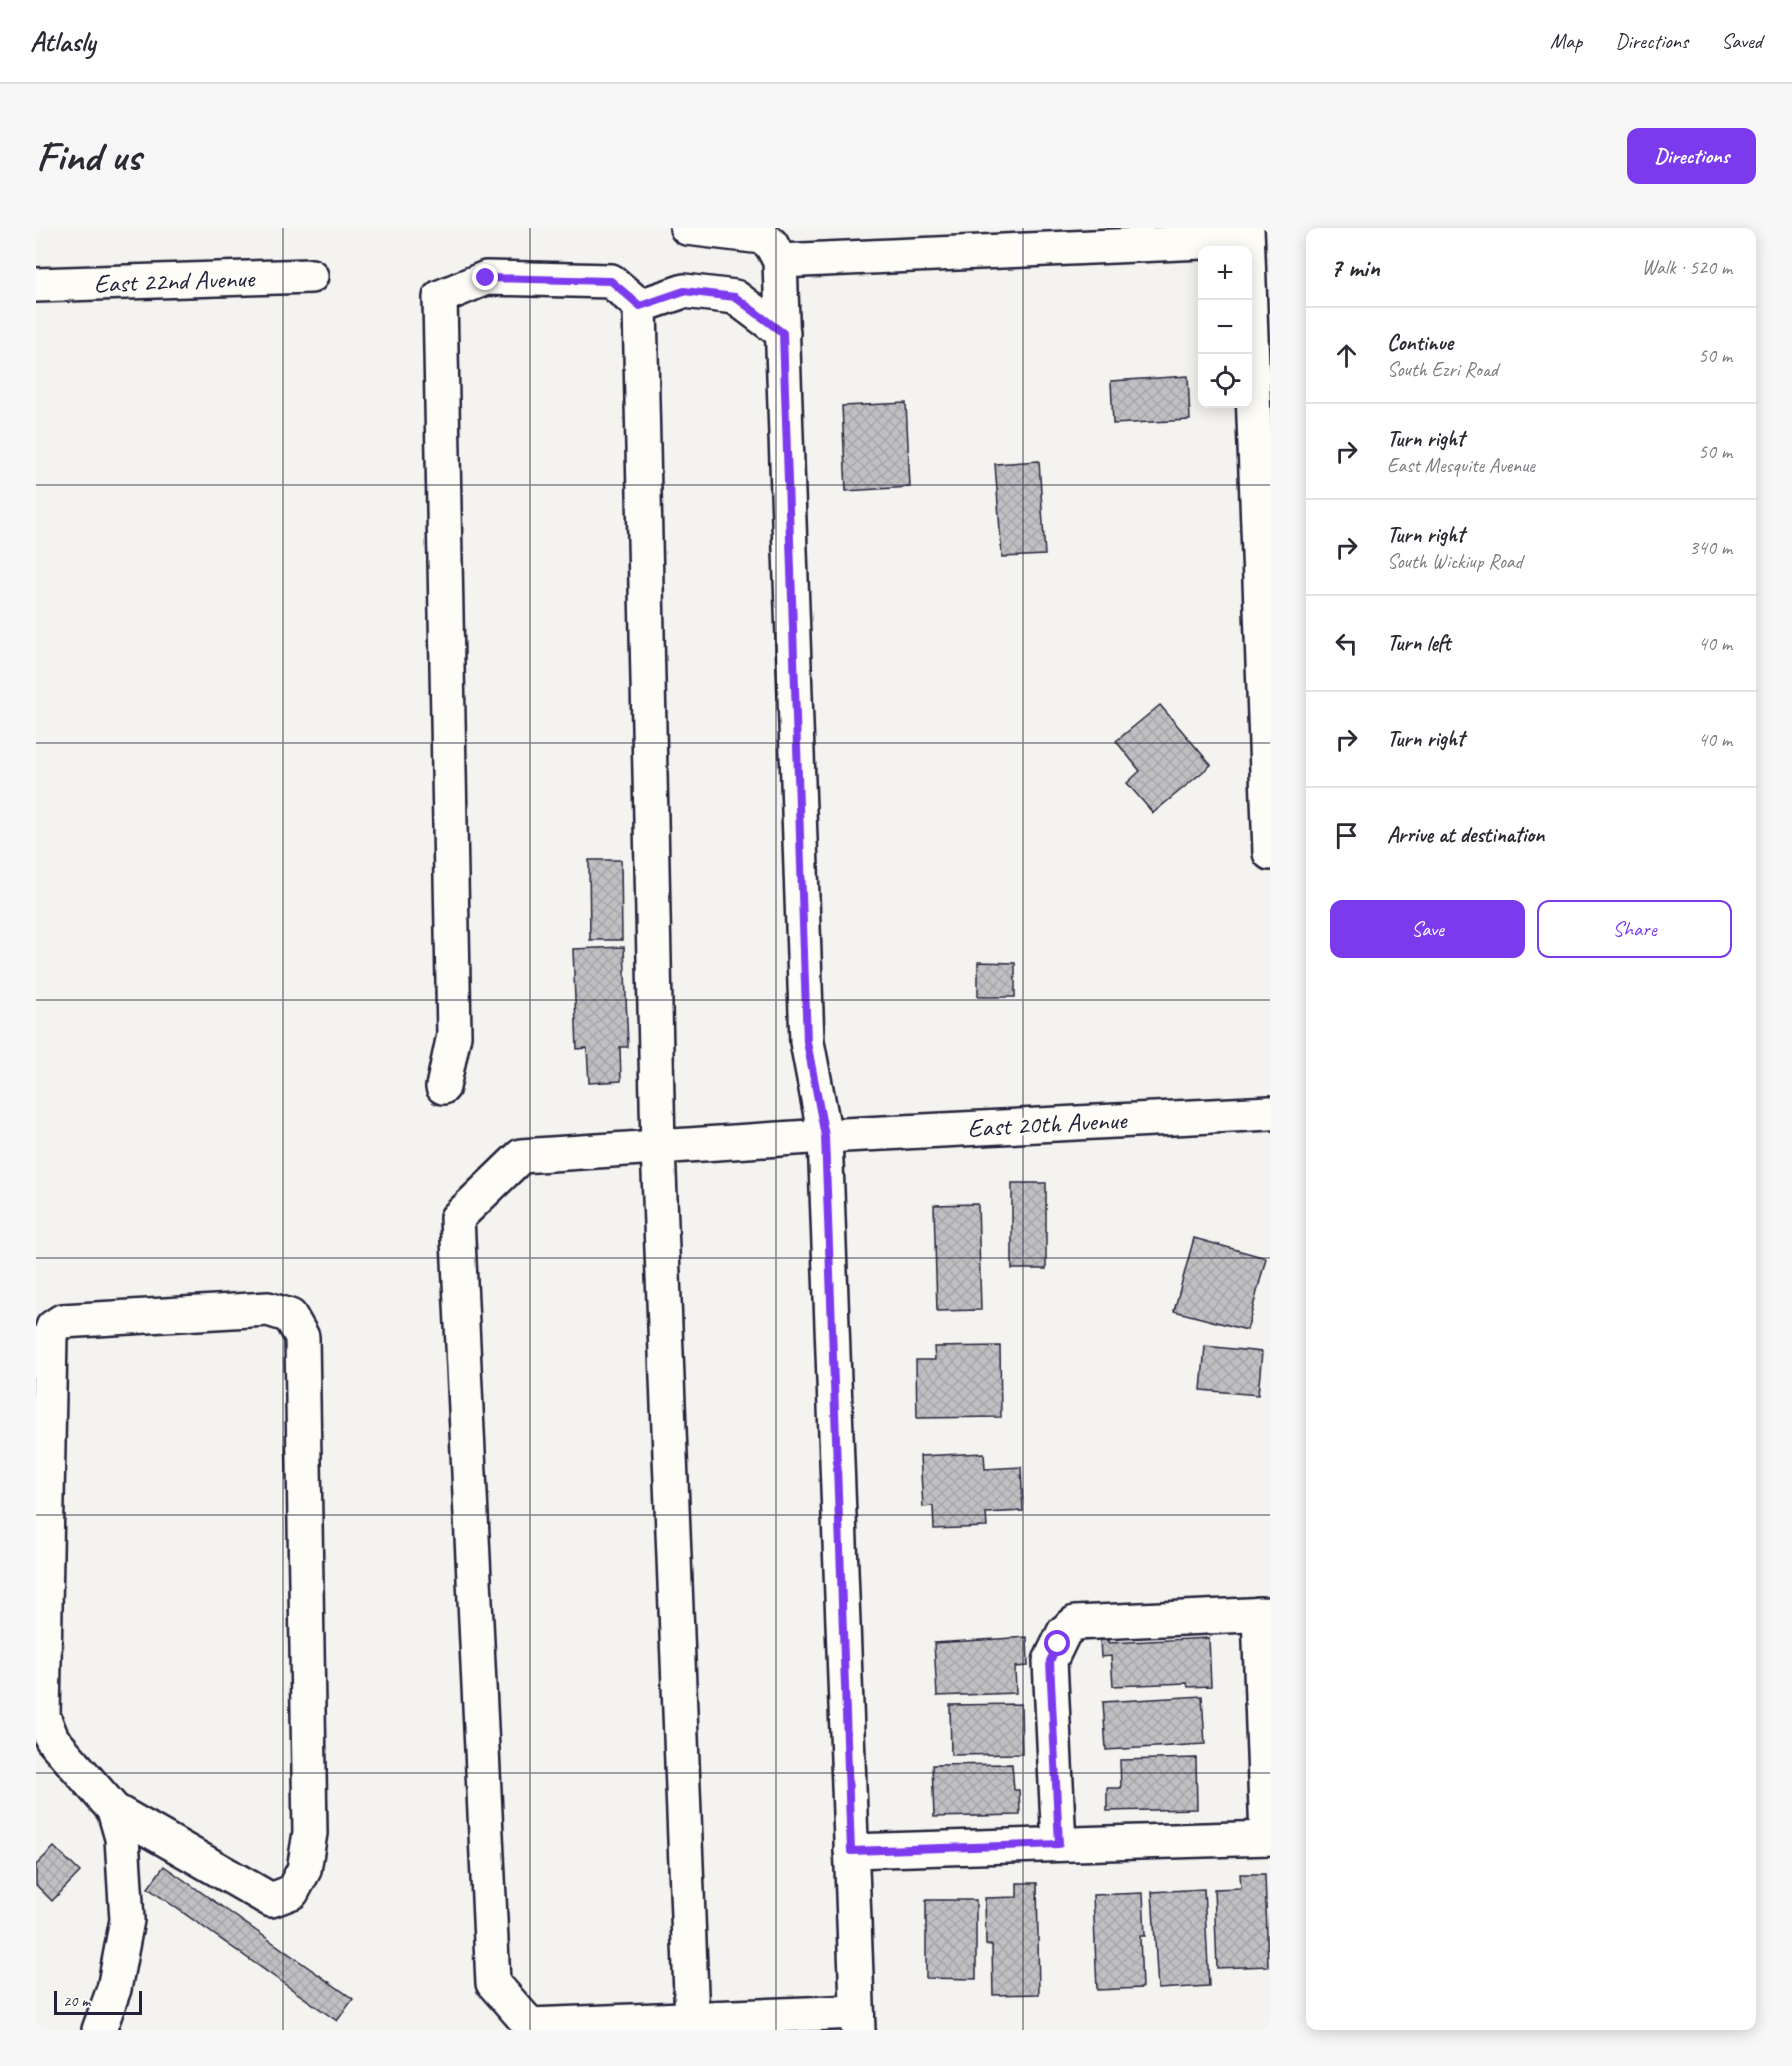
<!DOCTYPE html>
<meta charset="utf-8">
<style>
:root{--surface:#fff;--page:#f7f7f7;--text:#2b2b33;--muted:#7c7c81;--line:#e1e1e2;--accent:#7c3aed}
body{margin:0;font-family:Caveat,sans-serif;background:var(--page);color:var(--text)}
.controls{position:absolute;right:18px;top:18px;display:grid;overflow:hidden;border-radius:12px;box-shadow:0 3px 15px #0003}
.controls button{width:54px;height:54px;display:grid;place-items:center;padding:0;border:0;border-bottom:2px solid var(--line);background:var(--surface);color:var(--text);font:30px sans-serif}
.scale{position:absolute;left:18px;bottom:15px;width:88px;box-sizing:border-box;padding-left:6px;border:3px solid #22223b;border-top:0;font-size:16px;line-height:21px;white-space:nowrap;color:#22223b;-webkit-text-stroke:4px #fdfcf7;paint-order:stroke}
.stop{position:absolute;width:18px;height:18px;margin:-14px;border:4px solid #7c3aed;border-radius:50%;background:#fff}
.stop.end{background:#7c3aed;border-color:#fff;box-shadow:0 2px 6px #0008}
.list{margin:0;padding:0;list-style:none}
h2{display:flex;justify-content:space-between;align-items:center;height:78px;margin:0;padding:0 24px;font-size:26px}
h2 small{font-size:20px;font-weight:400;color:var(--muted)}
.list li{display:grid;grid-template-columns:39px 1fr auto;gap:18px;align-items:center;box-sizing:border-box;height:96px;padding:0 24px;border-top:2px solid var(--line)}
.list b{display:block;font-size:22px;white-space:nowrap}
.list p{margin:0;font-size:20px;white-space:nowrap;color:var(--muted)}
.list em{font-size:20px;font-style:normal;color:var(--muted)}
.actions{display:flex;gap:12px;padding:18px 24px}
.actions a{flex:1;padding:14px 0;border:2px solid var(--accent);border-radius:12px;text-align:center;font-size:21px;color:var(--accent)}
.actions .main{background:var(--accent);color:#fff}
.icon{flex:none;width:33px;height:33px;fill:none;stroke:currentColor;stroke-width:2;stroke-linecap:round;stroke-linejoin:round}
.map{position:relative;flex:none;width:1234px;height:1802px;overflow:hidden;border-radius:12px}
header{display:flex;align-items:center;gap:36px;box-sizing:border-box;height:84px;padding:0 30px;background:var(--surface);border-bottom:2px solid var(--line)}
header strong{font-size:28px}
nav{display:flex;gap:33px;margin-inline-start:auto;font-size:21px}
.intro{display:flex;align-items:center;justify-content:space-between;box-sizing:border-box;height:144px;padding:0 36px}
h1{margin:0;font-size:42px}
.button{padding:15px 27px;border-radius:12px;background:var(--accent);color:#fff;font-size:21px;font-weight:700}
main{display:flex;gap:36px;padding:0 36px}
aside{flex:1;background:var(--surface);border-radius:12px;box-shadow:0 3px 15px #0003}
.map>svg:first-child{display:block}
.building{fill:url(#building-cross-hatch);stroke:#22223b;stroke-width:1.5}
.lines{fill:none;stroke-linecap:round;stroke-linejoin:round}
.minor-casing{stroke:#22223b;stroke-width:38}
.minor{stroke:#fdfcf7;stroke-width:33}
.route{stroke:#7c3aed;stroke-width:8}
.grid{fill:none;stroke:#22223b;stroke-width:1.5;stroke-opacity:0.55}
.labels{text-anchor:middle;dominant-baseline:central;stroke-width:5;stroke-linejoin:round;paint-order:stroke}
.street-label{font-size:26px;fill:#22223b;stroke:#fdfcf7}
</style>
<header>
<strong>Atlasly</strong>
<nav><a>Map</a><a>Directions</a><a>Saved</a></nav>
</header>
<div class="intro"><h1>Find us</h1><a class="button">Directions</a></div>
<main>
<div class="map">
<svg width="1234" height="1802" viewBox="0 0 1234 1802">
<defs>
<pattern id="building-cross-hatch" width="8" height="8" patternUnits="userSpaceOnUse" patternTransform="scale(1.5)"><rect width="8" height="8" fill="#c0bfc2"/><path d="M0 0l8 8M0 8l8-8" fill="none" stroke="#a5a4a8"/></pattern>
</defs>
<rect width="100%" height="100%" fill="#f4f3ef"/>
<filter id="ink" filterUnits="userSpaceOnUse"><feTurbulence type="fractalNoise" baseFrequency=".0167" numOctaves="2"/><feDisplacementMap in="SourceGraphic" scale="12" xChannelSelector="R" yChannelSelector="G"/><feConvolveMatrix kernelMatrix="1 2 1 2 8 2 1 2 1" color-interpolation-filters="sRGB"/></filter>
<g filter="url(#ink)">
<g class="building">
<path d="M1152,148L1154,192L1077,196L1075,153Z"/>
<path d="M870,175L874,259L810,263L806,178Z"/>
<path d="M1003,233L1009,327L966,329L959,236Z"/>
<path d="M1124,477L1175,537L1117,585L1091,555L1104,543L1080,513Z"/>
<path d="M553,632H585L586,712H554Z"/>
<path d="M588,719L592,819H584L585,853L553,855L551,820L541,821L537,721Z"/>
<path d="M942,734L979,735V769H942Z"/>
<rect x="976" y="955" width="34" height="86"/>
<path d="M942,976L945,1082L901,1083L898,977Z"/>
<path d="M1158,1010L1230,1030L1211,1102L1138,1083Z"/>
<path d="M964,1118L965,1189L881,1190L880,1132H899L898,1119Z"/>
<path d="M1169,1118L1226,1124L1222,1167L1165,1162Z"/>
<path d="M948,1225L949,1241L985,1239L987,1283L950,1285L951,1299L898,1301L897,1278L887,1279L884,1228Z"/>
<path d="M991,1409L992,1438L979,1439L980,1465L901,1468L898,1415Z"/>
<path d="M1173,1410L1175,1458L1152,1459L1151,1455L1077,1458L1075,1428L1065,1429L1064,1412H1072V1415Z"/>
<path d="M1166,1468L1169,1516L1070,1522L1067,1474Z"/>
<path d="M985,1476L986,1526L915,1527L914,1477Z"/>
<path d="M1160,1530L1161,1581L1071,1583V1560H1085L1084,1532Z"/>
<path d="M976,1536L978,1562H983L984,1587L898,1589L896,1537Z"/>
<path d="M18,1619L44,1644L16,1673L0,1657V1637Z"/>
<path d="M128,1638L317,1771L301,1793L112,1660Z"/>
<path d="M1204,1646H1229L1232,1738L1181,1740L1178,1661L1205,1660Z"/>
<path d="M981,1655H1001L1003,1766L957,1767L956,1717H950L949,1670L981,1669Z"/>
<path d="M1168,1661L1173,1758L1122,1761L1116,1664Z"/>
<path d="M1107,1665L1109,1708H1104L1106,1760L1061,1762L1057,1667Z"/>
<path d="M890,1672H940V1751L890,1750Z"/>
</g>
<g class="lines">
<g class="minor-casing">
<g id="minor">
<path d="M651,0L726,9L735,16L744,33L771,814L789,908L822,1802"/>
<path d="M1211,0L1234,625"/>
<path d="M744,33L1211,12"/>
<path d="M0,57L275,48"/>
<path d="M604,78L648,63L699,69L747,105"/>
<path d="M407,859L418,807L404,69L450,50L575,53L604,78L622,919L656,1791"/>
<path d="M1223,1386L1231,1610"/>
<path d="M1023,1616L1014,1433L1028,1404L1039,1395L1234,1386"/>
<path d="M815,1623L1234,1610"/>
<path d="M821,1784L494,1797L457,1755L421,990L485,928L789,908L1234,885"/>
<path d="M63,1802L78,1761L91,1692L86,1610L78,1582L16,1511L7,1488L14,1108L17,1099L26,1093L232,1081L254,1088L266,1109L274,1605L268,1642L256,1664L235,1672L78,1582"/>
</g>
</g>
<use href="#minor" class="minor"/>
</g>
</g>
<g class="lines" filter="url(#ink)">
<path class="route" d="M450,50L575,53L604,78L648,63L699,69L747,105L771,814L789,908L815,1623L1023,1616L1014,1433L1022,1416"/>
</g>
<path class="grid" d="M247,0V1802M494,0V1802M740,0V1802M987,0V1802M0,257H1234M0,515H1234M0,772H1234M0,1030H1234M0,1287H1234M0,1545H1234"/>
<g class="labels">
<g class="street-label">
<text transform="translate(138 53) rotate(-2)">East 22nd Avenue</text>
<text transform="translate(1011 896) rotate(-3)">East 20th Avenue</text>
</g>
</g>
</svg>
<div class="controls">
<button>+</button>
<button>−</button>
<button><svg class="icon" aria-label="locate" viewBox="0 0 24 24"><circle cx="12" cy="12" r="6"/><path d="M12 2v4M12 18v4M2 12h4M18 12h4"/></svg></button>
</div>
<div class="scale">20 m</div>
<div class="stop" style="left:1022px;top:1416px"></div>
<div class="stop end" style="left:450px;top:50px"></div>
</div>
<aside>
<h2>7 min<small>Walk · 520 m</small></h2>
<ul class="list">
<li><svg class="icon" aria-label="ahead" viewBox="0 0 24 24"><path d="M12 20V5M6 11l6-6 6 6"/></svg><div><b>Continue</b><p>South Ezri Road</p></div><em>50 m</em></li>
<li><svg class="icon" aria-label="right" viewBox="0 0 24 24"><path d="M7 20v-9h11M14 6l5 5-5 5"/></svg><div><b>Turn right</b><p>East Mesquite Avenue</p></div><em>50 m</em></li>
<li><svg class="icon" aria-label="right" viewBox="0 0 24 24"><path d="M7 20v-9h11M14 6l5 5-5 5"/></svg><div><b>Turn right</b><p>South Wickiup Road</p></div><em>340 m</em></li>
<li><svg class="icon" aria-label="left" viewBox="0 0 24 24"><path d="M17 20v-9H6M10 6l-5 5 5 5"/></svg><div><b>Turn left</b></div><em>40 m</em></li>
<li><svg class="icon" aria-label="right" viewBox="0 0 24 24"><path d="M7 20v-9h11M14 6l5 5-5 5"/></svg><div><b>Turn right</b></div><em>40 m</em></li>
<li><svg class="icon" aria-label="arrive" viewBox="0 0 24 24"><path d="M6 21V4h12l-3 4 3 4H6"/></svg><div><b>Arrive at destination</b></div></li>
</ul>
<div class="actions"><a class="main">Save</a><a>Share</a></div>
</aside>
</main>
